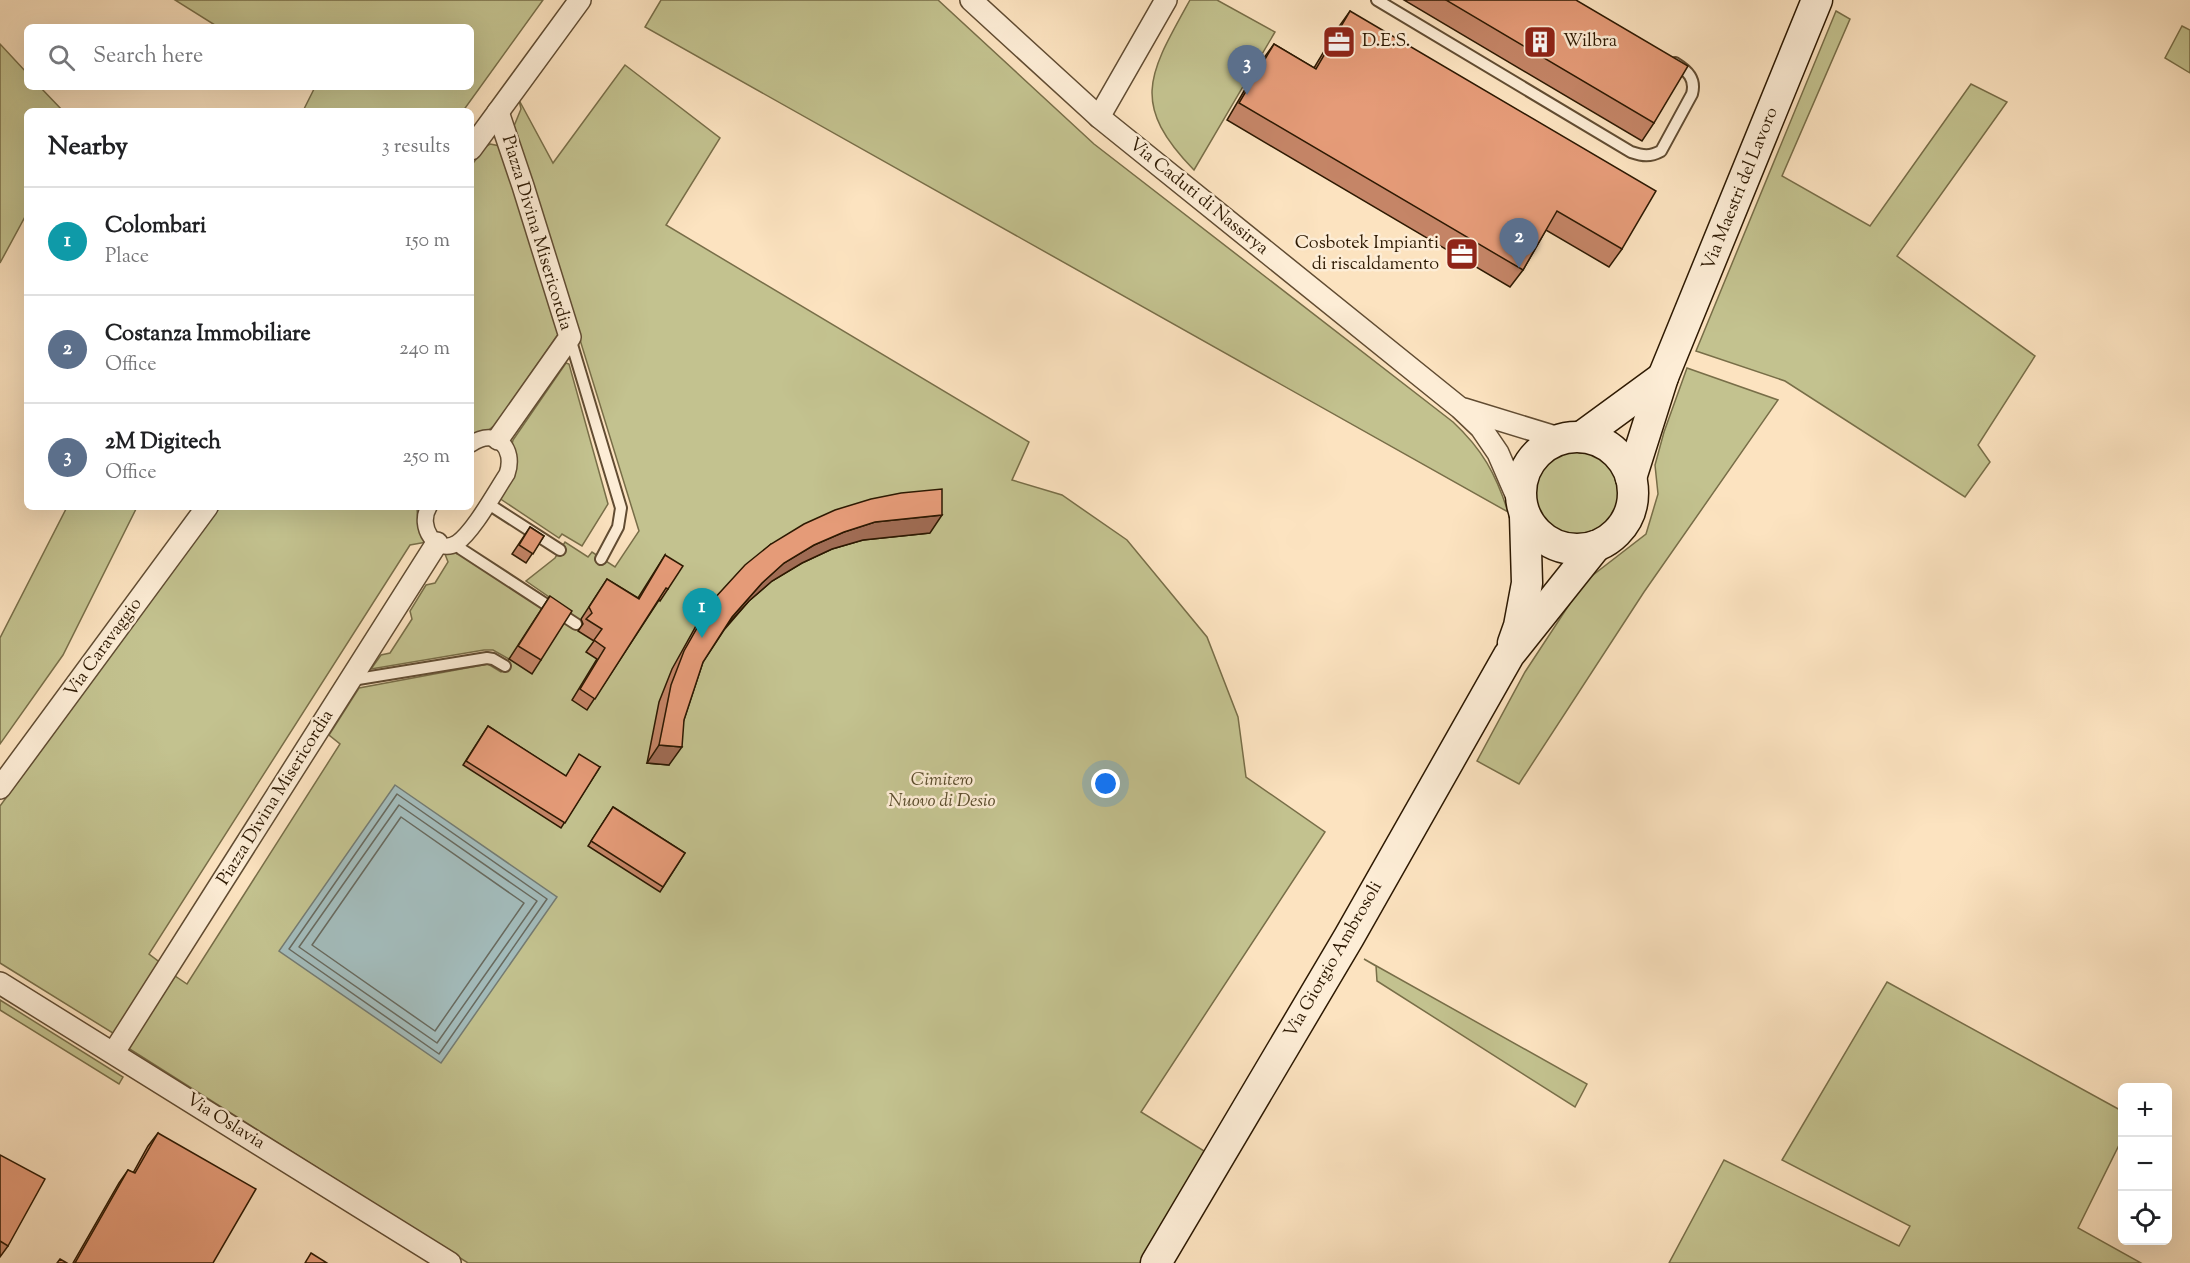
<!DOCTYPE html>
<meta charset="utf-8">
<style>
:root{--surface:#fff;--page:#f6f6f6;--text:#202124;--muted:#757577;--line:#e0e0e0;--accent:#db2777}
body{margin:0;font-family:"Sorts Mill Goudy",serif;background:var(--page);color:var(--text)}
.controls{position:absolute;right:18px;bottom:18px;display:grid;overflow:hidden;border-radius:9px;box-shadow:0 6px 24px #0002}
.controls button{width:54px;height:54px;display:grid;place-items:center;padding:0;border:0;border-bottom:2px solid var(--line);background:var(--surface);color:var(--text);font:30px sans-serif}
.you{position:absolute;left:1106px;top:784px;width:21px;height:21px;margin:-15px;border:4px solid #fff;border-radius:50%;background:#1a73e8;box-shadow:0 0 0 9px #1a73e833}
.badge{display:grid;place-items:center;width:39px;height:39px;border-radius:50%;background:var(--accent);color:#fff;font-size:20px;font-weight:700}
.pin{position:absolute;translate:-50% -50px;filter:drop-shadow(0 2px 3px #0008)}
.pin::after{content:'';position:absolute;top:32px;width:21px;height:18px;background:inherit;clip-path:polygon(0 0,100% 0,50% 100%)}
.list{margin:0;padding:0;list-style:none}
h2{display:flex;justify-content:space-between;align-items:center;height:78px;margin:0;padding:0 24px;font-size:26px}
h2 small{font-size:20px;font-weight:400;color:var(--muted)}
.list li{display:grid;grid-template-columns:39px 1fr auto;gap:18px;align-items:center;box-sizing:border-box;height:108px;padding:0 24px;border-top:2px solid var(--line)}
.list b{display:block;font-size:22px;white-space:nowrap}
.list p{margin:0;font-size:20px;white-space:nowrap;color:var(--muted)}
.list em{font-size:20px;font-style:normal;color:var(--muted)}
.icon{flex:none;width:33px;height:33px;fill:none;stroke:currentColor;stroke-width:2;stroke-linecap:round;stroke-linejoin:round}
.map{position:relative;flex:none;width:2190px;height:1263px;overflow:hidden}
.search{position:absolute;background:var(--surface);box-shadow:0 6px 24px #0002;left:24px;top:24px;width:450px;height:66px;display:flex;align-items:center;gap:15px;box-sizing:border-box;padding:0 21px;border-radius:9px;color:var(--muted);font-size:22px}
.panel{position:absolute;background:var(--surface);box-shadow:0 6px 24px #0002;left:24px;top:108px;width:450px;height:402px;border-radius:9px}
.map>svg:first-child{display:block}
.green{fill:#c3c28f;stroke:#786e48;stroke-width:1.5}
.water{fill:#a3bcbc;stroke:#747b72;stroke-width:1.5}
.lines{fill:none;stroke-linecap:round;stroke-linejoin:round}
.shore{stroke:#686a5f;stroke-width:1.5}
.service-casing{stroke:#614c32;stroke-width:14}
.pedestrian-casing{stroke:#614c32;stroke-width:18}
.minor-casing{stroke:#614c32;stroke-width:24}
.secondary-casing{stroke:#2d1902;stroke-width:33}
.service{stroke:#fdedd6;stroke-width:10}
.pedestrian{stroke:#fdedd6;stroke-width:15}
.minor{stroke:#fdedd6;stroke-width:21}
.secondary{stroke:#fdedd6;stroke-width:30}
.wall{fill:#c58567;stroke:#2d1902;stroke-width:1.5}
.shaded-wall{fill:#a06c54;stroke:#2d1902;stroke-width:1.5}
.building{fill:#e59b78;stroke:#2d1902;stroke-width:1.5}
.labels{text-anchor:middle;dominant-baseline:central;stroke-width:5;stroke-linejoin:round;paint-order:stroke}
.poi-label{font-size:18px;fill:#2d1902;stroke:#fdedd6;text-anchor:start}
.street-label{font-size:18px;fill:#2d1902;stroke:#fdedd6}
.park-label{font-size:18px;font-style:italic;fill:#5a4c2c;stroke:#fdedd6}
</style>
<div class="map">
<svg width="2190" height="1263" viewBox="0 0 2190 1263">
<rect width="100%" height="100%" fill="#fce3c0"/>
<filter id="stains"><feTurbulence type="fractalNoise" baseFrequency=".00333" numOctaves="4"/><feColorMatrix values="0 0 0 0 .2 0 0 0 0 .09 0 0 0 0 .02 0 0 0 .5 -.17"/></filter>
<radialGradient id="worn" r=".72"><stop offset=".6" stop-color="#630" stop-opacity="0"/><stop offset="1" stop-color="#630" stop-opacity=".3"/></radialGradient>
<g class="green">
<path d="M175,0H543L463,111H303L314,89L313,87H471V27H218Z"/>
<path d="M661,0H938L1094,144L1453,422C1482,449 1496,474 1508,512L645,27Z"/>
<path d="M1190,0H1217L1275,32L1194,170C1129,103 1149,74 1190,0Z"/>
<path d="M1836,11L1850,19L1782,176L1870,226L1971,84L2007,102L1897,256L2035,356L1978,445L1990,462L1965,497L1785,381L1696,351Z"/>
<path d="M2182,26L2190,30V73L2165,58Z"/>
<path d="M0,44L27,73V87H40L63,111H27V213L0,263Z"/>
<path d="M625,65L720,138L666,225L1029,442L1012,480L1062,495L1127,540L1207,637L1238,717L1246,777L1325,832L1141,1112L1209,1154L1143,1263H468L128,1048L175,976L187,984L340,744L329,735L359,688L488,664L501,672L509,659L493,650H484L371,669L381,655L390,653L412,619L410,611L426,585L435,583L448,562L445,554L452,548L542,607L549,597L526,581L555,558L565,542L588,557L592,552L615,567L639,531L514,126L521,109L519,100L553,163Z"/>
<path d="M490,144L500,146L559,333L495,425L486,432L471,433V166L485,147Z"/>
<path d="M566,363L569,364L608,504L582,546L562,534L559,538L499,498L513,440Z"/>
<path d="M1687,368L1778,400L1644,592L1519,784L1477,761L1525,672L1584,582L1646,534L1658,494L1655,465L1664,432Z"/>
<circle cx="1576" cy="493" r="43"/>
<path d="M67,507H137L63,655L0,744V638Z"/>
<path d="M220,507H417L418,525L427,542L410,545L149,954L162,964L116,1035L0,963V806Z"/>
<path d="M1364,959L1587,1084L1575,1107L1377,981L1376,966Z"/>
<path d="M1887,982L2122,1111V1139L2078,1228L2141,1263H1669L1724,1160L1899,1246L1910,1226L1782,1160Z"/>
<path d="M0,1000L123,1077L119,1084L0,1010Z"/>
</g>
<path class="water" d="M395,785L557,897L441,1063L279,951Z"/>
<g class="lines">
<g class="shore">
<path d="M397,794L547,899L439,1054L289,949Z"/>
<path d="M399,805L537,901L437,1043L299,947Z"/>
<path d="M401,817L524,903L435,1031L312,945Z"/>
</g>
<g class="service-casing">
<g id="service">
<path d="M1377,0L1631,152C1643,156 1650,157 1661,151L1692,94C1696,79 1688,71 1675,63"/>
<path d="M570,338L621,508L618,527L601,559"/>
<path d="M487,503L560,550"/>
<path d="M455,544L461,549L576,624"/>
<path d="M352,680L487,658L493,659L505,666"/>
</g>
</g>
<g class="pedestrian-casing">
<path id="pedestrian" d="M429,507C417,526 436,556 457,543C474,531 495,492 507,474C516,448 496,427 471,444"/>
</g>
<g class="minor-casing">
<g id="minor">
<path d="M971,0L1099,117L1460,408L1481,428L1498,453L1521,506"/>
<path d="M498,112L523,186L570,337L498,439"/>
<path d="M1099,117L1166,0"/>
<path d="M471,149L580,0"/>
<path d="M1464,409L1562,439"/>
<path d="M0,788L207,507"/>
<path d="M0,983L450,1263"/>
<path d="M114,1052L437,543"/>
</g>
</g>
<g class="secondary-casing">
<g id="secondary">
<circle cx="1577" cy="493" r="56"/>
<path d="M1581,437L1663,377"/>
<path d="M1631,478L1663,377L1817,0"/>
<path d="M1513,643L1519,626L1527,583L1525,516"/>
<path d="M1156,1263L1349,937L1509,655L1596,546"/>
</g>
</g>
<use href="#service" class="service"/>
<use href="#pedestrian" class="pedestrian"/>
<use href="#minor" class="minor"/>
<use href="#secondary" class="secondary"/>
</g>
<g class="wall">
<path d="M1404,0H1576L1654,123L1642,141Z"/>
<path d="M1350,11L1622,249L1609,267L1546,230L1523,270L1510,287L1227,120L1261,62L1274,44L1314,68L1338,28Z"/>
<path d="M530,527L544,536L526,563L512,554Z"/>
<path d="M930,533L863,540L832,549L802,563L772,581L749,601L724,630L703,662L669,765L647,763L659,702L672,669L701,617L713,600L771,544Z"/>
<path d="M665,555L668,589L660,601L659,600L587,710L572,700L597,659L586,652L594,641L578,631L583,624L581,619L607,579L638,598Z"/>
<path d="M550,596L541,660L532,674L509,659Z"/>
<path d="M488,726L565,776L600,767L561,828L463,765Z"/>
<path d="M613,807L685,853L660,892L588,846Z"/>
<path d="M158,1133L213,1263H73L119,1183L128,1170L133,1173L148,1146Z"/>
<path d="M0,1155L8,1246L0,1257Z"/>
</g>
<g class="shaded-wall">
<path d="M942,515L930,533L863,540L832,549L802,563L772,581L749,601L719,634L732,617L762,583L784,563L814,545L844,532L875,522Z"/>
<path d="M659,745L682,747L669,765L647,763Z"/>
</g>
<g class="building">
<path d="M1446,0H1576L1688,66L1654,123Z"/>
<path d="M1350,11L1656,191L1622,249L1557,211L1523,270L1239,103L1274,44L1316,69Z"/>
<path d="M942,489V515L875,522L844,532L814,545L784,563L762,583L732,617L703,662L684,720L682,747L659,745L671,685L684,651L713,600L745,565L771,544L804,524L835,510L871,499L901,493Z"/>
<path d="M530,527L544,536L533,554L519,545Z"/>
<path d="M665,555L683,566L668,589L666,588L595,699L580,689L605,648L594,640L602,629L586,619L592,613L589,607L607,579L639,599Z"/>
<path d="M550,596L572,611L541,660L518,646Z"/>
<path d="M488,726L566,776L579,754L600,767L565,823L466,761Z"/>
<path d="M613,807L685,853L663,887L591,841Z"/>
<path d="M158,1133L256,1189L213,1263H75L128,1170L135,1173Z"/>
<path d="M0,1155L45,1179L8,1246L0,1241Z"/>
<path d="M311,1253L327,1263H305Z"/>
<path d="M60,1259L67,1263H57Z"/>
</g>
<defs>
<g id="office-square" transform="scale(1.725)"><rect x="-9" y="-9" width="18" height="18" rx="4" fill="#8f2418" stroke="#fdedd6"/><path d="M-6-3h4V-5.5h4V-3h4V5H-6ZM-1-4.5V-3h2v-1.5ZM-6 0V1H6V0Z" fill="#fff"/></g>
<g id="building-square" transform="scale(1.725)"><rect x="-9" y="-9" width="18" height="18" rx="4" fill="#8f2418" stroke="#fdedd6"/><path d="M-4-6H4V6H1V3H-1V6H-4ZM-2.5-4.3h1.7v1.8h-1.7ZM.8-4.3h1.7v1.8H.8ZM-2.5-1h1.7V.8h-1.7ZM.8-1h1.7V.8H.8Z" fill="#fff"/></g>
</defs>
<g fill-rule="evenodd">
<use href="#office-square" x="1339" y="42"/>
<use href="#building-square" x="1540" y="42"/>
<use href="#office-square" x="1462" y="254"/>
</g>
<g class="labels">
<g class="poi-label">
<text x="1362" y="42">D.E.S.</text>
<text x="1563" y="42">Wilbra</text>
<text x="1439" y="244" text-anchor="end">Cosbotek Impianti<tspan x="1439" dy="21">di riscaldamento</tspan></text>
</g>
<g class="street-label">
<text transform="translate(1741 189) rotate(-68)">Via Maestri del Lavoro</text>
<text transform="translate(1198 197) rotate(39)">Via Caduti di Nassirya</text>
<text transform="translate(536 233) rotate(73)">Piazza Divina Misericordia</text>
<text transform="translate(104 648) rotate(-54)">Via Caravaggio</text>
<text transform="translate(276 798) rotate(-58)">Piazza Divina Misericordia</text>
<text transform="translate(1334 960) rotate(-60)">Via Giorgio Ambrosoli</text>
<text transform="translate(225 1122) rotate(32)">Via Oslavia</text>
</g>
<g class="park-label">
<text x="942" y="781">Cimitero<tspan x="942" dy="21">Nuovo di Desio</tspan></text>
</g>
</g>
<rect width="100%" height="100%" filter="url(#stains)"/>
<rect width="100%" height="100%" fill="url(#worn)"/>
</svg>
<div class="controls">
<button>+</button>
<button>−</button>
<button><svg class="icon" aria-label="locate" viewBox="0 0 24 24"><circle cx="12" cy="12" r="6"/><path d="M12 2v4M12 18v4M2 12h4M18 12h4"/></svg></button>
</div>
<div class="you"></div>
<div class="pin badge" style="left:702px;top:638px;background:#0f9aa8">1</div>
<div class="pin badge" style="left:1519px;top:268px;background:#5c6f8a">2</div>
<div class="pin badge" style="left:1247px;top:95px;background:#5c6f8a">3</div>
<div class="search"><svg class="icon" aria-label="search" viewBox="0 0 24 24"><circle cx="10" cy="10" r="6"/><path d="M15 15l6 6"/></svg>Search here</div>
<section class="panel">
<h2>Nearby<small>3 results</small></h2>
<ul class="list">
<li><span class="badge" style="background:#0f9aa8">1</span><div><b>Colombari</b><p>Place</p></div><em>150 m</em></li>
<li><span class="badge" style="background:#5c6f8a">2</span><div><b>Costanza Immobiliare</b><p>Office</p></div><em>240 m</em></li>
<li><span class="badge" style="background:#5c6f8a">3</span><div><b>2M Digitech</b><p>Office</p></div><em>250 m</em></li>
</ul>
</section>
</div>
